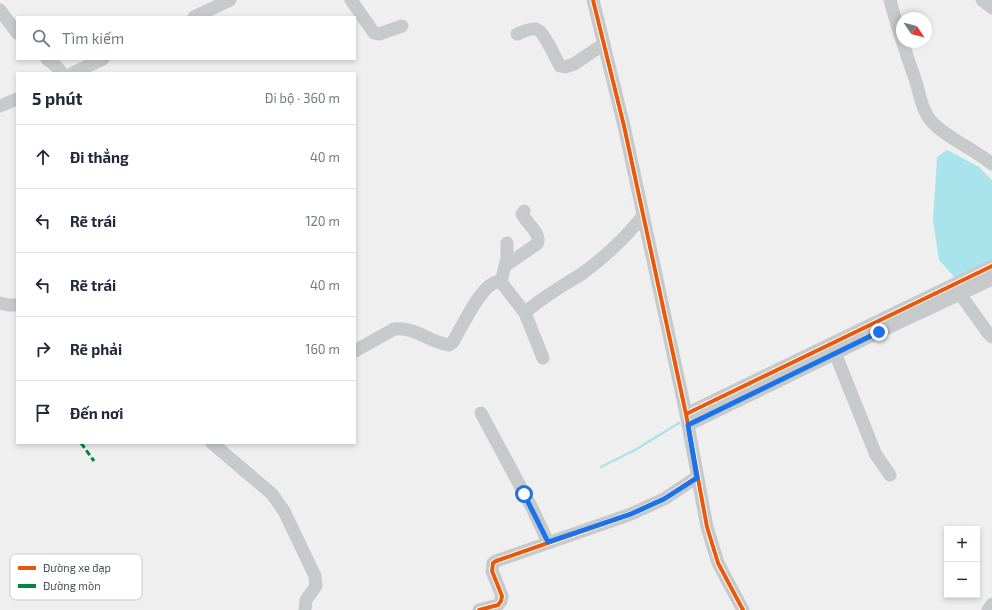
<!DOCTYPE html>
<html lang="vi">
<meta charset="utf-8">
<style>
:root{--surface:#fff;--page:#f6f6f7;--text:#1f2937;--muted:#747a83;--line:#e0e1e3}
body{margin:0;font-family:"Exo 2",sans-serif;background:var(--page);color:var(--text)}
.controls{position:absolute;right:12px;bottom:12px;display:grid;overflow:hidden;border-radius:0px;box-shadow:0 2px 6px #0003}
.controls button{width:36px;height:36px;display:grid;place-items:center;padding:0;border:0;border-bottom:1px solid var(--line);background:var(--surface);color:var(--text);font:20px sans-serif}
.compass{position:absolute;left:896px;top:12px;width:36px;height:36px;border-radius:50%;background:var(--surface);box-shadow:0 2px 6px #0003;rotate:125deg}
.stop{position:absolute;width:12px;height:12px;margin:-9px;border:3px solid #1a73e8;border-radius:50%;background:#fff}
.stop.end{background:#1a73e8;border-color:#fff;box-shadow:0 1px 4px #0008}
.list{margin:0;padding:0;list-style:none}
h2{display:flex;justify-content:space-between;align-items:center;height:52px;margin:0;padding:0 16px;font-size:17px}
h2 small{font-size:13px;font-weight:400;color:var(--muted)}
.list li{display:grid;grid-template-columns:26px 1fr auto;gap:12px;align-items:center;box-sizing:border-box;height:64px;padding:0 16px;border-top:1px solid var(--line)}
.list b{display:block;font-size:15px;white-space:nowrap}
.list em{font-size:13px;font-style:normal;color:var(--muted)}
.icon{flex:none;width:22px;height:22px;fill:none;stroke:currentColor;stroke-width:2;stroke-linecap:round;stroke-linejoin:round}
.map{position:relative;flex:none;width:992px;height:610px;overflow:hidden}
.search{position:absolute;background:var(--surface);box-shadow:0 2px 6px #0003;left:16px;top:16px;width:340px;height:44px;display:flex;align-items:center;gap:10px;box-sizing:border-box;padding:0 14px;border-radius:0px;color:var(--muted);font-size:15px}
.panel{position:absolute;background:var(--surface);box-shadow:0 2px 6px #0003;left:16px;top:72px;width:340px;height:372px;border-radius:0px}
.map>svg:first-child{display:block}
.water{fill:#a9e3ec}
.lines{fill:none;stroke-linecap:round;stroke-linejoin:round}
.stream{stroke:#a9e3ec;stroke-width:2.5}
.minor{stroke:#c7cacb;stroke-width:13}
.quiet{stroke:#00873e;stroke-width:3;stroke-dasharray:6 3;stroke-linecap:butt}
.cycleway-casing{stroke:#fff;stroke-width:6}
.cycleway{stroke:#e8590c;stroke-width:4}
.route{stroke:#1a73e8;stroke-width:5}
.key{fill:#fff;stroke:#c8cbce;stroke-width:1}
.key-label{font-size:11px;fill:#47535c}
</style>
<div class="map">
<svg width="992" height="610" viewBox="0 0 992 610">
<rect width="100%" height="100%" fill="#f0efef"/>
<path class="water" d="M947,150L979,167L992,180V264L957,280L939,260L933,220L937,157Z"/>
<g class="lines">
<path class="stream" d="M601,467L635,450L679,423"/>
<g class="minor">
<path d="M351,0L374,33L379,34L402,26"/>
<path d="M593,0L624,126L686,414L707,527L718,563L743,610"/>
<path d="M890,0C897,27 906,53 915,79C921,96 921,113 936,126C953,141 975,150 992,164"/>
<path d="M982,0L992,8"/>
<path d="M0,10L17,33"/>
<path d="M194,17L230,0"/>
<path d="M517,34C523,32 530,28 536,29C544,31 555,58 560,66L565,67L574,64L604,44"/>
<path d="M47,59L56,66L62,73"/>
<path d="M73,73L103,59"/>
<path d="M0,106L17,99"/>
<path d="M505,266L507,259V243"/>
<path d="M501,282L505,266L537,244C542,235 529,225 524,217L522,214L524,211"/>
<path d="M960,294L988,333L992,337"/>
<path d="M0,303L8,305H17"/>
<path d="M525,313C542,297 563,286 583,273C605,257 625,238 643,216"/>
<path d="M355,351L394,329C417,327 428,342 449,345L453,342C462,326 476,297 489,286C493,283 496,281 501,282L525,313L543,358"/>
<path d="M835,353L876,455L890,475"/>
<path d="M481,413L532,508L548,542"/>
<path d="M686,414L992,266"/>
<path d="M688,425L879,332L992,279"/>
<path d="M212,443L272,494L284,511L315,576L316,586L306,600L305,610"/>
<path d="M479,610L498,605L501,601L502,596L492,571L493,563L496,561L631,514L664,499L697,477"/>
<path d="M988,610L992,604"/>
</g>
<path class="quiet" d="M81,443L94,461"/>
<g class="cycleway-casing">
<g id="cycleway">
<path d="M593,0L624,126L686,414L707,527L718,563L743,610"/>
<path d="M686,414L992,266"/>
<path d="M479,610L498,605L501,601L502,596L492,571L493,563L496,561L631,514L664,499L697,477"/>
</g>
</g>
<use href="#cycleway" class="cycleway"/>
</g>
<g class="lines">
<path class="route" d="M524,494L548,542L631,514L664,499L697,478L688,425L879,332"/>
</g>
<rect x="10" y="554" width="132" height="46" rx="6" class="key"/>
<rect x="18" y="566" width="18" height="4" fill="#e8590c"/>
<rect x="18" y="584" width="18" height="4" fill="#00873e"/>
<g class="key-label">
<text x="43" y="572">Đường xe đạp</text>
<text x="43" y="590">Đường mòn</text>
</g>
</svg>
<div class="controls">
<button>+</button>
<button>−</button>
</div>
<svg class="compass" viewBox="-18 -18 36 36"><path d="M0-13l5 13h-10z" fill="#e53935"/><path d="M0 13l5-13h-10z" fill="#747a83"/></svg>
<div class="stop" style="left:524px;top:494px"></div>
<div class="stop end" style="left:879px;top:332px"></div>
<div class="search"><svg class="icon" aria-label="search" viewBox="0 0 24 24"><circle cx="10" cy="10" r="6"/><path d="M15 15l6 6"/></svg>Tìm kiếm</div>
<section class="panel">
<h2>5 phút<small>Đi bộ · 360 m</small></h2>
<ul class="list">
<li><svg class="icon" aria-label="ahead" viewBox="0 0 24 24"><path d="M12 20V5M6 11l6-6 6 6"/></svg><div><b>Đi thẳng</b></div><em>40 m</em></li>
<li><svg class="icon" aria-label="left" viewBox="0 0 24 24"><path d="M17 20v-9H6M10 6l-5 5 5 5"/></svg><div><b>Rẽ trái</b></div><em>120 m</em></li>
<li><svg class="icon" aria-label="left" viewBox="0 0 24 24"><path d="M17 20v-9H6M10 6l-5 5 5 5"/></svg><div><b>Rẽ trái</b></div><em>40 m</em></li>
<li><svg class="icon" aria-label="right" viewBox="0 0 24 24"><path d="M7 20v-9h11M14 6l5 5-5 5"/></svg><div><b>Rẽ phải</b></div><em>160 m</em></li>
<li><svg class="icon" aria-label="arrive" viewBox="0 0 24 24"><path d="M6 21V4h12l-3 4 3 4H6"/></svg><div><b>Đến nơi</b></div></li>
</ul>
</section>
</div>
